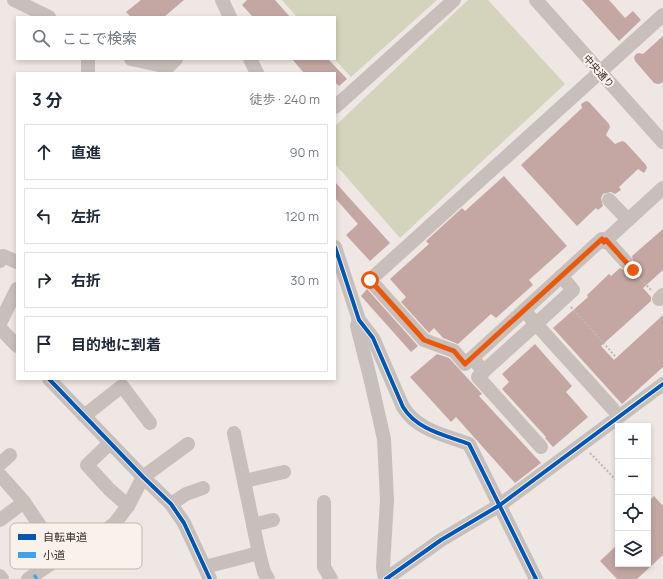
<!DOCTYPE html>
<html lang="ja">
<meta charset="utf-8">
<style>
:root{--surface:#fff;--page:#f6f6f7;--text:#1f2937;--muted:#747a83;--line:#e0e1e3}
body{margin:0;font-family:Manrope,"Noto Sans JP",sans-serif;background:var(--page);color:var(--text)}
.controls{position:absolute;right:12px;bottom:12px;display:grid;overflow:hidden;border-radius:0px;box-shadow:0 2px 6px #0003}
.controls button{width:36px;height:36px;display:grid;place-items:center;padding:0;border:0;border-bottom:1px solid var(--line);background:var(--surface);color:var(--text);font:20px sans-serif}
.stop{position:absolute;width:12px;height:12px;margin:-9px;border:3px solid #ea580c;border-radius:50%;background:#fff}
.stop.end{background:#ea580c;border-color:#fff;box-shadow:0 1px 4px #0008}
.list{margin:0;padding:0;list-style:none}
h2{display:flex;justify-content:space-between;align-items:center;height:52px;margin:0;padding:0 16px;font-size:17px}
h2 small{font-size:13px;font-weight:400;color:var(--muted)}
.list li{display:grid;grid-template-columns:26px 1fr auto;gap:12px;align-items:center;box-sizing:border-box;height:56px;margin:0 8px 8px;padding:0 8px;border:1px solid var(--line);border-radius:0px}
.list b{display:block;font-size:15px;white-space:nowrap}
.list em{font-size:13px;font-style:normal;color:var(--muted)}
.icon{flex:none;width:22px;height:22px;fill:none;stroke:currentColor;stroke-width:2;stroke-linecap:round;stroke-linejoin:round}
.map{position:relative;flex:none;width:663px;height:579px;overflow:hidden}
.search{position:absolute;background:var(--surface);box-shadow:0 2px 6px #0003;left:16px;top:16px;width:320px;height:44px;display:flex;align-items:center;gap:10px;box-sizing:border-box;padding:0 14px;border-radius:0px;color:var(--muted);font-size:15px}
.panel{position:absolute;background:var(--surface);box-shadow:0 2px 6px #0003;left:16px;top:72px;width:320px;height:308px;border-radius:0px}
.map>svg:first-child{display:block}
.green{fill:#d4d4bc}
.building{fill:#c4a7a3}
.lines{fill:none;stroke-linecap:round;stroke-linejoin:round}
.path{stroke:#c1b7b3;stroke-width:2;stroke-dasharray:2 2;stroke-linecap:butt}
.minor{stroke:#c8bfbb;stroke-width:14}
.quiet{stroke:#3fa3eb;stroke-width:3;stroke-dasharray:6 3;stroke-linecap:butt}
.cycleway-casing{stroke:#fbf1eb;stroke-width:6}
.cycleway{stroke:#0057b8;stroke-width:4}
.route{stroke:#ea580c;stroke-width:5}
.labels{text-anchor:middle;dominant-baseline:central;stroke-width:4;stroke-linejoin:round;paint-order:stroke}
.street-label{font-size:10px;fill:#3a2c29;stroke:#fbf1eb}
.key{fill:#fbf1eb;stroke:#c1b6b1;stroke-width:1}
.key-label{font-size:11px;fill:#3a2c29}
</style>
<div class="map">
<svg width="663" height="579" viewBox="0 0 663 579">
<rect width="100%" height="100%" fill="#efe7e3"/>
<g class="green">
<path d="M282,0H437L351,77L334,59L335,17H297Z"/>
<path d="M468,0H488L565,84L400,238L335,164V126Z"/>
</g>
<g class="building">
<path d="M141,0H184L164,17H131L126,12Z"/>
<path d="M247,0H275L290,17H253L242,5Z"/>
<path d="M582,0H609L625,18L633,11L641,20L619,41Z"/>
<path d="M663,36V80L662,83L658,84L654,83L635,61L634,57L636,54L639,53L643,54Z"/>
<path d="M292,59H328L347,79L339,86L335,82V73H304Z"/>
<path d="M586,101L589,102L609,124L610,127L606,135L615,144L622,141L625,142L646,165L647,168L644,173L638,169L619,187L621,190L615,194L611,192L603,194L601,198L603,206L598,210L596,208L577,226L521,165L582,108L581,104Z"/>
<path d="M504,176L567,246L529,280L533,285L496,318L491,314L458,344L443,338L434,328L429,333L401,302L406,297L390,279L429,244L426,241L462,208L465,211Z"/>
<path d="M335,182L390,243L370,261L346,235L358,224L335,198Z"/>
<path d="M663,229V270L643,288L651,297V301L601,346L614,360L663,315V367L622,404L553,328L588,297L587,295L609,274L611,276L620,268L624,270L631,269L634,264L632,256Z"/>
<path d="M367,289L418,346L411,352L361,296Z"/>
<path d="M535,344L572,386L566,392L588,417L553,447L545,438L546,437L502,389L509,382L502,374Z"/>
<path d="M437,354L449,358L482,394L479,396L541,463L515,483L456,417L451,422L410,377Z"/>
<path d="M654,496L663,506V555L637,579H617L600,561L618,544V564H648V502Z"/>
</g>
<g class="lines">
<g class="path">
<path d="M633,271L652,291"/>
<path d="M571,307L616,357"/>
<path d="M590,453L618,482"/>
</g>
<g class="minor">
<path d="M14,0L49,17"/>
<path d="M222,0L230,17"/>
<path d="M536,0L663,142"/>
<path d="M131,59L168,67L176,59"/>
<path d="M250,59L257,73"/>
<path d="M88,73V59"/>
<path d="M335,107L454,0"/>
<path d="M609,200L628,220"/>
<path d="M606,240L626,262"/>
<path d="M335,247L359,320L373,338L403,407C417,430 445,435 469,444L536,579"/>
<path d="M0,261L3,256L17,262"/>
<path d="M561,276L573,290L536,324L613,409"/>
<path d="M659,299L663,295"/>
<path d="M524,310L536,324L484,371L472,358L602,239L604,242L663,188"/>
<path d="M359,320L357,326L370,377L384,439L387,500L383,567L385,579"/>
<path d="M0,323L17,289"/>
<path d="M0,328L17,346"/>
<path d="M472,358L465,364L454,351L424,340L370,280L663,15"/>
<path d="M484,371L478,377L541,447"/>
<path d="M49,379L143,477L171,504L184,523L210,579"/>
<path d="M84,416L122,386L150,423"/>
<path d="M234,433L259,553L264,572L268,579"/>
<path d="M110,443L87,465L109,489L128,506"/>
<path d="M0,464L10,455"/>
<path d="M0,475L24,502L61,557"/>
<path d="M244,481L284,472"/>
<path d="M324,502V567L331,579"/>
<path d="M171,504L186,494L203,488"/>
<path d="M0,520L24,502"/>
<path d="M253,525L273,520"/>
<path d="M205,567L259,553"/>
<path d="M0,576L2,579"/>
<path d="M28,579L61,557L105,531L115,523L128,506L143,477L188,444"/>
<path d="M386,579L441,540L500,505L663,384"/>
</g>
<path class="quiet" d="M34,575L37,579"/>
<g class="cycleway-casing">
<g id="cycleway">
<path d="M335,247L359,320L373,338L403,407C417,430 445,435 469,444L536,579"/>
<path d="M49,379L143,477L171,504L184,523L210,579"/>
<path d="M386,579L441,540L500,505L663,384"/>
</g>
</g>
<use href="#cycleway" class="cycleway"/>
</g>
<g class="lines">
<path class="route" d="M370,280L424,340L454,351L465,364L602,239L604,242L606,240L633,270"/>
</g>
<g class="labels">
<g class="street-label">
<text transform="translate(599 71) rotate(48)">中央通り</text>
</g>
</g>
<rect x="10" y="523" width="132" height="46" rx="6" class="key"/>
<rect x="18" y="534" width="18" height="6" fill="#0057b8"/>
<rect x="18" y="552" width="18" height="6" fill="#3fa3eb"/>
<g class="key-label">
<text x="43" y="541">自転車道</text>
<text x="43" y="559">小道</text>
</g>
</svg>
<div class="controls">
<button>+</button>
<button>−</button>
<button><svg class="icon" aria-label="locate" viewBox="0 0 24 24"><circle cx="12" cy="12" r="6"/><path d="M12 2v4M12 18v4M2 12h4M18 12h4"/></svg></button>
<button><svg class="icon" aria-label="layers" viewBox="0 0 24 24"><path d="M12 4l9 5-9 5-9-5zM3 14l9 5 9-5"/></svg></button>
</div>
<div class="stop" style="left:370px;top:280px"></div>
<div class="stop end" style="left:633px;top:270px"></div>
<div class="search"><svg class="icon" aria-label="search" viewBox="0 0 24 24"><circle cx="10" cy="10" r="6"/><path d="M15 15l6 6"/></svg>ここで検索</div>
<section class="panel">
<h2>3 分<small>徒歩 · 240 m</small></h2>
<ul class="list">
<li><svg class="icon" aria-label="ahead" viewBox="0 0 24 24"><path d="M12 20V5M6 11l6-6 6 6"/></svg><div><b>直進</b></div><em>90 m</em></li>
<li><svg class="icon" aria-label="left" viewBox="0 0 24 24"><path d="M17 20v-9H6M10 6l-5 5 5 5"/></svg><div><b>左折</b></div><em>120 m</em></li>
<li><svg class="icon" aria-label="right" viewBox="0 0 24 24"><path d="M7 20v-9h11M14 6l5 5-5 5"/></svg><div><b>右折</b></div><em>30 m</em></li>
<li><svg class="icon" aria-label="arrive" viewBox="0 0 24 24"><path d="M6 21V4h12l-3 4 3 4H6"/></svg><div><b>目的地に到着</b></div></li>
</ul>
</section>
</div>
